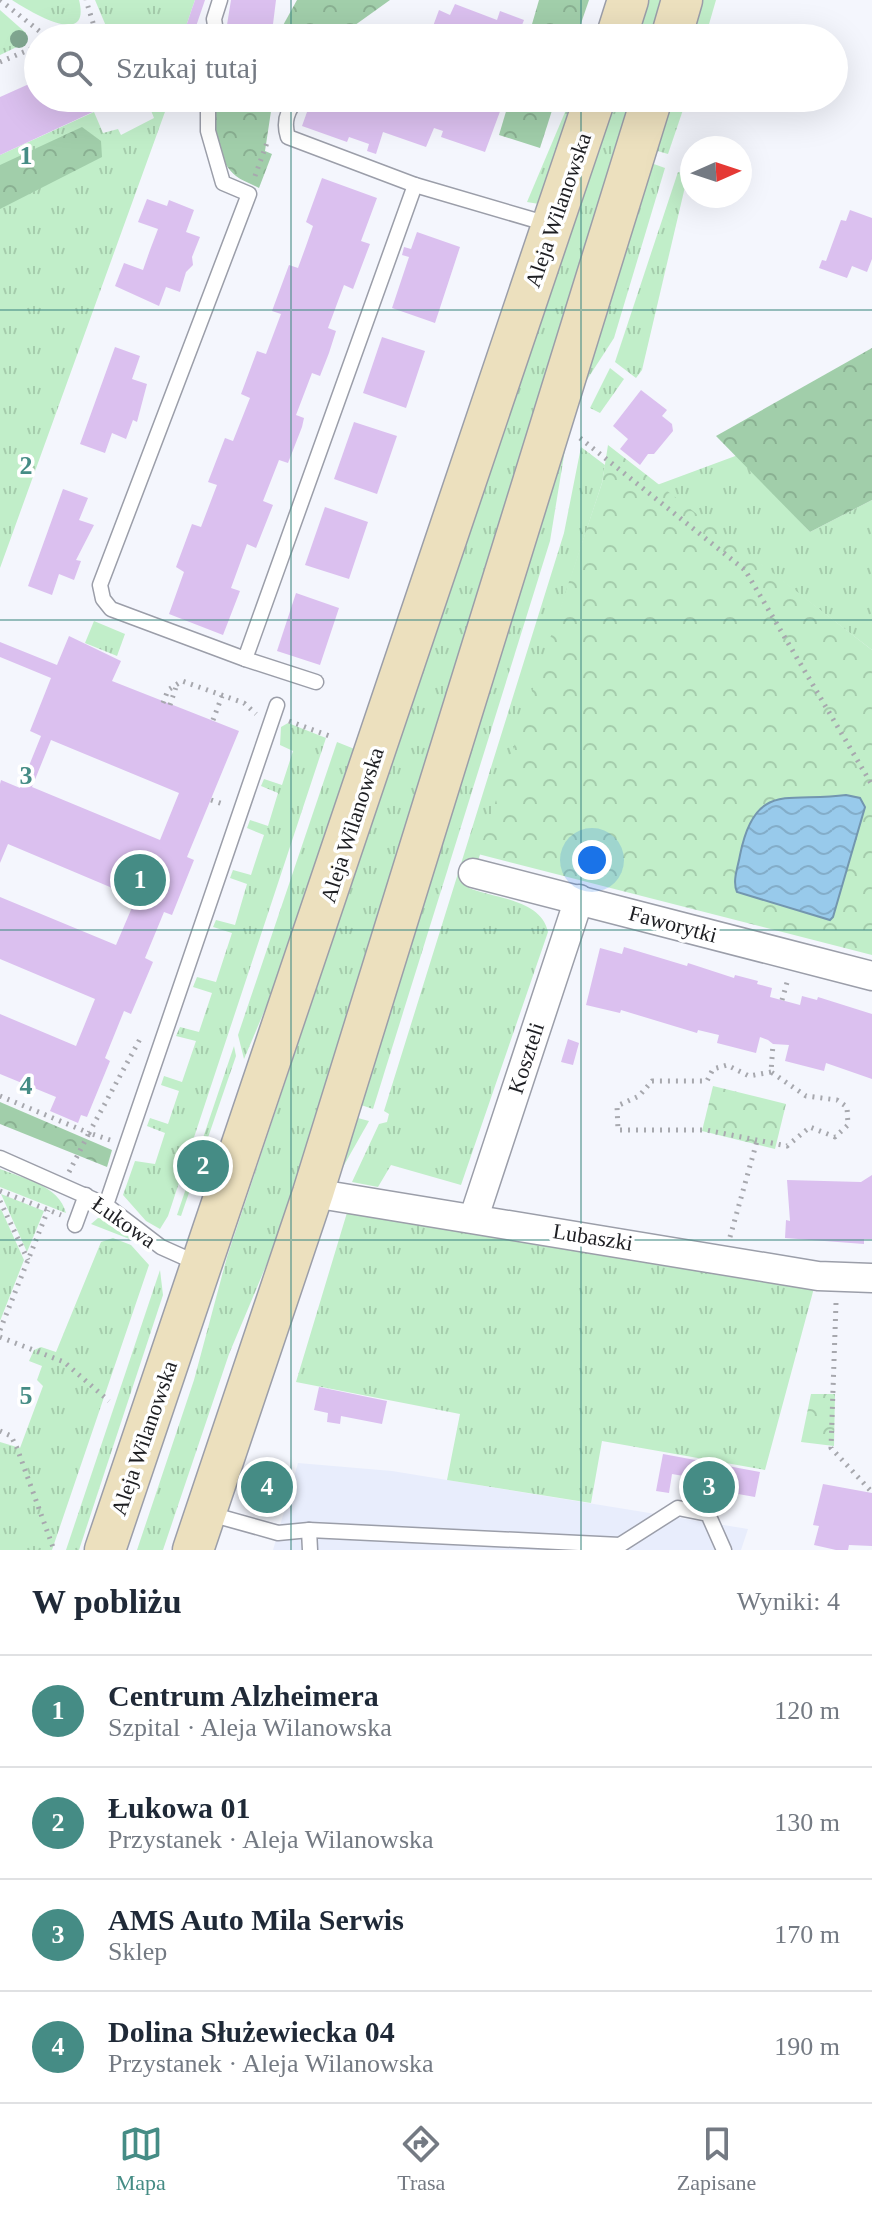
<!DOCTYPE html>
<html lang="pl">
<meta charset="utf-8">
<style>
:root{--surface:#fff;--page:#f2f2f3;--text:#1f2937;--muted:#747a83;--line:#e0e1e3;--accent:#458c85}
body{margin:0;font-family:Georgia,serif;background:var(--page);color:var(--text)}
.compass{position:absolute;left:680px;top:136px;width:72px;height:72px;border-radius:50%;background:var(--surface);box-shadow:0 8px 32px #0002;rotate:87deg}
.you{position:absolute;left:592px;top:860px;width:28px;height:28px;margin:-20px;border:6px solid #fff;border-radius:50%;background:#1a73e8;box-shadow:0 0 0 12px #1a73e833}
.badge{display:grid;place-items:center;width:52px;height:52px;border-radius:50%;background:var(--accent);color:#fff;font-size:26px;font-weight:700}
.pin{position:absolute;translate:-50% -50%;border:4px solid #fff;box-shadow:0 2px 8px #0006}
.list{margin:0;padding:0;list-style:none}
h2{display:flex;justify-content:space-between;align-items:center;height:104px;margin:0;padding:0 32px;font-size:34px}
h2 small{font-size:26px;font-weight:400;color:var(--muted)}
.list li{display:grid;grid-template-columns:52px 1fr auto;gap:24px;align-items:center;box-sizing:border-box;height:112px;padding:0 32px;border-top:2px solid var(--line)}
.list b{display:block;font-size:30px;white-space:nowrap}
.list p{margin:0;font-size:26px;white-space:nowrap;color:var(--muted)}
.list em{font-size:26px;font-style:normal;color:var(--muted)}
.icon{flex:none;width:44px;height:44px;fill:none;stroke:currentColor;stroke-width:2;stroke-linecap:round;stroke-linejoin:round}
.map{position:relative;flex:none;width:872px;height:1550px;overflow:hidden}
.search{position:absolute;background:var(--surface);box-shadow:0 8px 32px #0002;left:24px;right:24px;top:24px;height:88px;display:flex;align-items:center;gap:20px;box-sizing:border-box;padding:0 28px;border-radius:44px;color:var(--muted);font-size:30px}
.sheet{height:552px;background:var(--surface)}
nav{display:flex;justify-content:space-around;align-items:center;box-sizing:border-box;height:112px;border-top:2px solid var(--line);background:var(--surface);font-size:22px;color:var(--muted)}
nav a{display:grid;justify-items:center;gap:4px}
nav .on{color:var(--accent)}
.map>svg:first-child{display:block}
.built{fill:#e8edfc}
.grass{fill:url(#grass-tufts)}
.forest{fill:url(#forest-crowns)}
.park{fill:url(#park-crowns)}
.water{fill:url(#water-waves);stroke:#7396af;stroke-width:2}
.building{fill:#dbc0ef;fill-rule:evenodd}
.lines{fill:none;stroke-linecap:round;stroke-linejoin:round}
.lane-casing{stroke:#9b9ea9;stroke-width:17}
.street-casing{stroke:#9b9ea9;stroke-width:31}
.secondary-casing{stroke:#9b9ea9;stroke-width:43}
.path{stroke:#a7a8ae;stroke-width:5;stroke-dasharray:2 6;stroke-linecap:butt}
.lane{stroke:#fff;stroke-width:14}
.street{stroke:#fff;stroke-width:28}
.secondary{stroke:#ece0be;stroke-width:40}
.tree{fill:#80a690}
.grid{fill:none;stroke:#458c85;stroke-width:2;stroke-opacity:0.55}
.labels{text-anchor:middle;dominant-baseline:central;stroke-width:7;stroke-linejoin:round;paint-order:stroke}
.street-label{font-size:22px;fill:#1d1e22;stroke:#fff}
.grid-label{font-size:26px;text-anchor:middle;font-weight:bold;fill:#458c85;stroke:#fff;stroke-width:7;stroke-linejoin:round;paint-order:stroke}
</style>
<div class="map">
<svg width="872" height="1550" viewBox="0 0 872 1550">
<defs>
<pattern id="grass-tufts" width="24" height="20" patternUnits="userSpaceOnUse" patternTransform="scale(2)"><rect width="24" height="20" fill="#c1eec9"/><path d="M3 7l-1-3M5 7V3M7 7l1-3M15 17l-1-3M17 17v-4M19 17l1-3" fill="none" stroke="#a5ccac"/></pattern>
<pattern id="forest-crowns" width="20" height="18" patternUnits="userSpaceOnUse" patternTransform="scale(2)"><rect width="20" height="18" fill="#a1ceaa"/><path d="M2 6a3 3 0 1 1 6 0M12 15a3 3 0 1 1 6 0" fill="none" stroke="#8ab092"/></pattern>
<pattern id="park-crowns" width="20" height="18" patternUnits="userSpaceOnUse" patternTransform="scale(2)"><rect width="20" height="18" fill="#c1eec9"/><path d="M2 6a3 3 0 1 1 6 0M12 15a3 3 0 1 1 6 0" fill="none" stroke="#a5ccac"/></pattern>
<pattern id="water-waves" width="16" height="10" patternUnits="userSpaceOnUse" patternTransform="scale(2)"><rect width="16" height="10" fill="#98caeb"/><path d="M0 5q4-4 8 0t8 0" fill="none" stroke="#83adc9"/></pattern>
</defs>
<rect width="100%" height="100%" fill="#f4f6fd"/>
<path class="built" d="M298,1463L392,1471L748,1529L741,1550H273Z"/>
<g class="grass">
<path d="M12,0H79C92,51 26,9 12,0Z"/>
<path d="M95,0H195L182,38H111Z"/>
<path d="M646,0H664L654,38H633Z"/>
<path d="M699,0H716L705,38H688Z"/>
<path d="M0,10L26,33L23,44L0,55Z"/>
<path d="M146,98H170L0,568V155L94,112L103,133L118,129L121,135L154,118Z"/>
<path d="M571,98H578L539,204L527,202Z"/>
<path d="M613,98H635L289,1211L229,1354L163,1550H137L194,1380L227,1257Z"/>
<path d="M670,98H687L668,154L654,150Z"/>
<path d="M651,163L665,168L614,338L581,389Z"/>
<path d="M678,172L688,174L642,370L636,378L615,362Z"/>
<path d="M610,368L624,379L600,413L590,408Z"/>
<path d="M569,425L550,541L373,1109L358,1104Z"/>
<path d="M581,447L605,465L602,483L469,888C496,899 541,899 548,932L461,1185L391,1165L378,1187L352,1182L379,1124L387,1122L389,1114L384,1111L564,533Z"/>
<path d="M738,455L810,532L872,500V650L657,485Z"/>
<path d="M94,621L125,634L117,656L85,643Z"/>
<path d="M288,723L326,738L168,1216L160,1229L146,1221L123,1195L135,1161L155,1164L165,1133L147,1126L150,1118L168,1124L179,1091L161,1085L164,1076L182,1082L196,1041L176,1036L180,1027L199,1032L212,993L193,987L197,977L216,982L232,933L213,927L216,920L235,925L247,884L230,878L233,870L251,875L264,835L247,828L250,820L268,826L278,793L261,786L264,779L282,785L293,751L280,745L281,727Z"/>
<path d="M337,742L357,750L302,922L244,1059L238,1035Z"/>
<path d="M234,1046L236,1056L181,1216L177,1215Z"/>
<path d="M354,1117L369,1121L339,1174Z"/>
<path d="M0,1169C24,1179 59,1185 66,1213L0,1187Z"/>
<path d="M1,1194L44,1211L27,1252Z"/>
<path d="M349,1206L814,1288L765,1470L602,1441L591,1503L447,1480L460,1414L296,1382Z"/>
<path d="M1,1209L24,1260L0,1321V1210Z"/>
<path d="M98,1218L112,1220L132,1240L91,1224Z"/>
<path d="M113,1238L131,1245L149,1265L52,1550H0V1442L20,1448L43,1386L37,1380L42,1366L29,1361L34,1350L41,1347L56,1352L101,1242Z"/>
<path d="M160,1270L163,1295L79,1550H66Z"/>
</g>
<g class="forest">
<path d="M297,0H390L337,38H276Z"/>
<path d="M539,0H589L576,38H528Z"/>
<path d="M217,98H273L265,151L272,154L259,188C252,184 242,181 236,176C217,161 208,120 217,98Z"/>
<path d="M510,98H556L540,148L499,135Z"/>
<path d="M82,127L101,141L102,157L0,209V165Z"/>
<path d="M872,348V500L810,532L716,436Z"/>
<path d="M0,1102L112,1150L107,1167L0,1124Z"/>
</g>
<g class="park">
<path d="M608,445L872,650V955L478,854L602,483Z"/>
<path d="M713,1086L786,1104L775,1149L702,1131Z"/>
<path d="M811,1394H835L834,1446L801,1442Z"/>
</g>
<path class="water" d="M846,795L860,798L865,807L833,917L830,920L737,892C732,881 738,867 740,855C755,780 789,803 846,795Z"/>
<g class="building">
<path d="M195,0H205L192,38H182Z"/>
<path d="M231,0H276L272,32L227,25Z"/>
<path d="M455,4L497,20L500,11L524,20L517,38L429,37L439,10L450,15Z"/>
<path d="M38,80V98H123L0,155V97Z"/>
<path d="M312,98H480L502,106L485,152L441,137L443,131L434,128L426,147L383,132L376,154L367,151L369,144L349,137L347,142L302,126Z"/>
<path d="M322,178L377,198L361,241L370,244L353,289L344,285L328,328L336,331L329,353L320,376L312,373L296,415L304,418L302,427L288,463L279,460L263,501L273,505L256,548L247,544L231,588L240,591L223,635L169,614L184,572L176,567L192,524L201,527L217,485L208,482L225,438L233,441L250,398L241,394L257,351L266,354L281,314L272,311L289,265L298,268L306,246L313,226L306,222Z"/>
<path d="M147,199L167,206L169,200L194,210L186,232L200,237L192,257L193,265L186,272L180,292L166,287L159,306L115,286L124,263L143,270L150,250L158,229L138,222Z"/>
<path d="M850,210L872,218V259L867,272L852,266L847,278L819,268L822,260L826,261L841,220L846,221Z"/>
<path d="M417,232L460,247L435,323L392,308L409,257L402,255L404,247L411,249Z"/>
<path d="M382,337L425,351L406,408L363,393Z"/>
<path d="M115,347L140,356L132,379L147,384L137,422L133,420L126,439L112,433L105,453L80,444Z"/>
<path d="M641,390L667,410L662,416L672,424L673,431L654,454H648L640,465L620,449L628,439L613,426Z"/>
<path d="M354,422L397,436L377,494L334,479Z"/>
<path d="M63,489L88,498L79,520L94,525L76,560L81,561L74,580L59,574L52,595L28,586Z"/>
<path d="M325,507L368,522L349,579L305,565Z"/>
<path d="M296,593L339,608L320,665L277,651Z"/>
<path d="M69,636L121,661L112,681L239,731L187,857L194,860L172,915L164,912L145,958L153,962L131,1014L124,1011L105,1058L110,1061L87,1117L81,1115L78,1123L50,1111L56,1097L0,1074V1014L76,1046L95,999L0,959V897L116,945L136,898L8,844L0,863V784L1,780L20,788L41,736L30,731L51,678L0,657V642L57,665ZM51,740L179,793L160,840L32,787Z"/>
<path d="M624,947L687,966L688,963L734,978L735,975L758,981L757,984L772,988L770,997L800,1005L802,996L817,1000L818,997L872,1014V1079L826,1063L824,1071L785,1061L789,1045L773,1044L768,1040L760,1037L756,1053L717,1043L719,1035L698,1030L697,1033L621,1010L620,1013L586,1005L600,948L622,954Z"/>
<path d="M568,1039L579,1043L573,1065L561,1062Z"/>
<path d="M872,1175V1239H864V1244L785,1238L786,1220L790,1221L787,1180L861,1182Z"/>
<path d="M319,1387L387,1401L382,1424L341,1416L340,1424L327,1422L328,1413L314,1410Z"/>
<path d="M663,1454L760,1472L755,1497L693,1486L695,1478L672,1474L669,1493L656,1491Z"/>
<path d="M823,1484L872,1493V1546L849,1545L848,1550H836L814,1545L819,1526L813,1525Z"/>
</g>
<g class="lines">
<g class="lane-casing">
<g id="lane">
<path d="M217,38L214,19L220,0"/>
<path d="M208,98V131L223,183L249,194L100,585L103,599L111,609L245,659L415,185"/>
<path d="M298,98C287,110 283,122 288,137L415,185L548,224"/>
<path d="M245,659L316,682"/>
<path d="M0,1158L106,1205L161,1247L199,1264"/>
<path d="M106,1205L277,705"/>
<path d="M75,1225L86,1195"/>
<path d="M210,1514L278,1533L309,1530L620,1545L678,1508L708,1514L724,1550"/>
<path d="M309,1530L310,1550"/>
</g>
</g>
<g class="street-casing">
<g id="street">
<path d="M473,873L872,976"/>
<path d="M313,1193L818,1276L872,1278"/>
<path d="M474,1217L579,899"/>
</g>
</g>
<g class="secondary-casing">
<g id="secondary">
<path d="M616,38L628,0"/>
<path d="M671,38L682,0"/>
<path d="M105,1550L595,98"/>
<path d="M193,1550L313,1193L652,98"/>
</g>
</g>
<g class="path">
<path d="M0,0L48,38"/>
<path d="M59,38L94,26L86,0"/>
<path d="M0,62L38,46"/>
<path d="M255,176L268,140"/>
<path d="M580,438L745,570L872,785"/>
<path d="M163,703L168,690L182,681L244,703L256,714"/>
<path d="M170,705L177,684"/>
<path d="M213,720L222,696"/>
<path d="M289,721L332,737"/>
<path d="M211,800L223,804"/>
<path d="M782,1000L788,979"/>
<path d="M771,1072L749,1076L727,1065L713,1069L707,1081H652L639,1096L617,1106L618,1130H706L787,1146L810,1127L835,1137L848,1125L847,1107L837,1100L806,1096L771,1072L773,1044"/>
<path d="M0,1096L89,1133L140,1039"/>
<path d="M69,1172L89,1133L110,1140"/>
<path d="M0,1191L61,1215"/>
<path d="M0,1201L28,1260"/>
<path d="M730,1237L757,1141"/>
<path d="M836,1303L831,1448L870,1490"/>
<path d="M0,1330L48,1210"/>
<path d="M0,1337L64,1362L109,1401"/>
<path d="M0,1431L11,1436L17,1448L54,1550"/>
</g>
<use href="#lane" class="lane"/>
<use href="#street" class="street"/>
<use href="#secondary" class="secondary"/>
</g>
<circle class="tree" cx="19" cy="39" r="9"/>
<path class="grid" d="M291,0V38M581,0V38M291,98V1550M581,98V1550M0,310H872M0,620H872M0,930H872M0,1240H872"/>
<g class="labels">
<g class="street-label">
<text transform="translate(558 210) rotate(-71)">Aleja Wilanowska</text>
<text transform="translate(352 825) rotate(-72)">Aleja Wilanowska</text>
<text transform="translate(673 924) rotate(15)">Faworytki</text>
<text transform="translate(526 1058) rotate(-72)">Koszteli</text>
<text transform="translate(124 1222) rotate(35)">Łukowa</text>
<text transform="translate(593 1237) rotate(9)">Lubaszki</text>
<text transform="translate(144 1438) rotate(-71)">Aleja Wilanowska</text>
</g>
</g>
<g class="grid-label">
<text x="26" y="164">1</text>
<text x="26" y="474">2</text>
<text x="26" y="784">3</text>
<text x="26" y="1094">4</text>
<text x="26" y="1404">5</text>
</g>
</svg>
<svg class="compass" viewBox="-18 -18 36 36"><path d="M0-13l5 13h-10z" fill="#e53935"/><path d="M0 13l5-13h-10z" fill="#747a83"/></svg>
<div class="you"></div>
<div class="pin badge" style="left:140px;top:880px">1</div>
<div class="pin badge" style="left:203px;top:1166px">2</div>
<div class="pin badge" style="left:709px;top:1487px">3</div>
<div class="pin badge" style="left:267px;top:1487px">4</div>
<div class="search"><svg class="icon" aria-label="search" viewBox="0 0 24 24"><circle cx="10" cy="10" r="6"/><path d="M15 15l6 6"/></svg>Szukaj tutaj</div>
</div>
<section class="sheet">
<h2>W pobliżu<small>Wyniki: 4</small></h2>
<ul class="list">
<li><span class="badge">1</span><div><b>Centrum Alzheimera</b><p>Szpital · Aleja Wilanowska</p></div><em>120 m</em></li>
<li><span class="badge">2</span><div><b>Łukowa 01</b><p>Przystanek · Aleja Wilanowska</p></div><em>130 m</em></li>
<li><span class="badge">3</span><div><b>AMS Auto Mila Serwis</b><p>Sklep</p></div><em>170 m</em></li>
<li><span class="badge">4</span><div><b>Dolina Służewiecka 04</b><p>Przystanek · Aleja Wilanowska</p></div><em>190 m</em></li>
</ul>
</section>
<nav>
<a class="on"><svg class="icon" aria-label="map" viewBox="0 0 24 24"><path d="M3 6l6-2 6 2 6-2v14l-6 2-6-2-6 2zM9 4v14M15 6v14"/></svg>Mapa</a>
<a><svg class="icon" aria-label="directions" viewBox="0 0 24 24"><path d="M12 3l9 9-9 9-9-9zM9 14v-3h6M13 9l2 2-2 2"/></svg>Trasa</a>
<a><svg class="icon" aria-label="saved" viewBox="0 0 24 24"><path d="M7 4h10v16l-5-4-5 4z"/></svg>Zapisane</a>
</nav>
